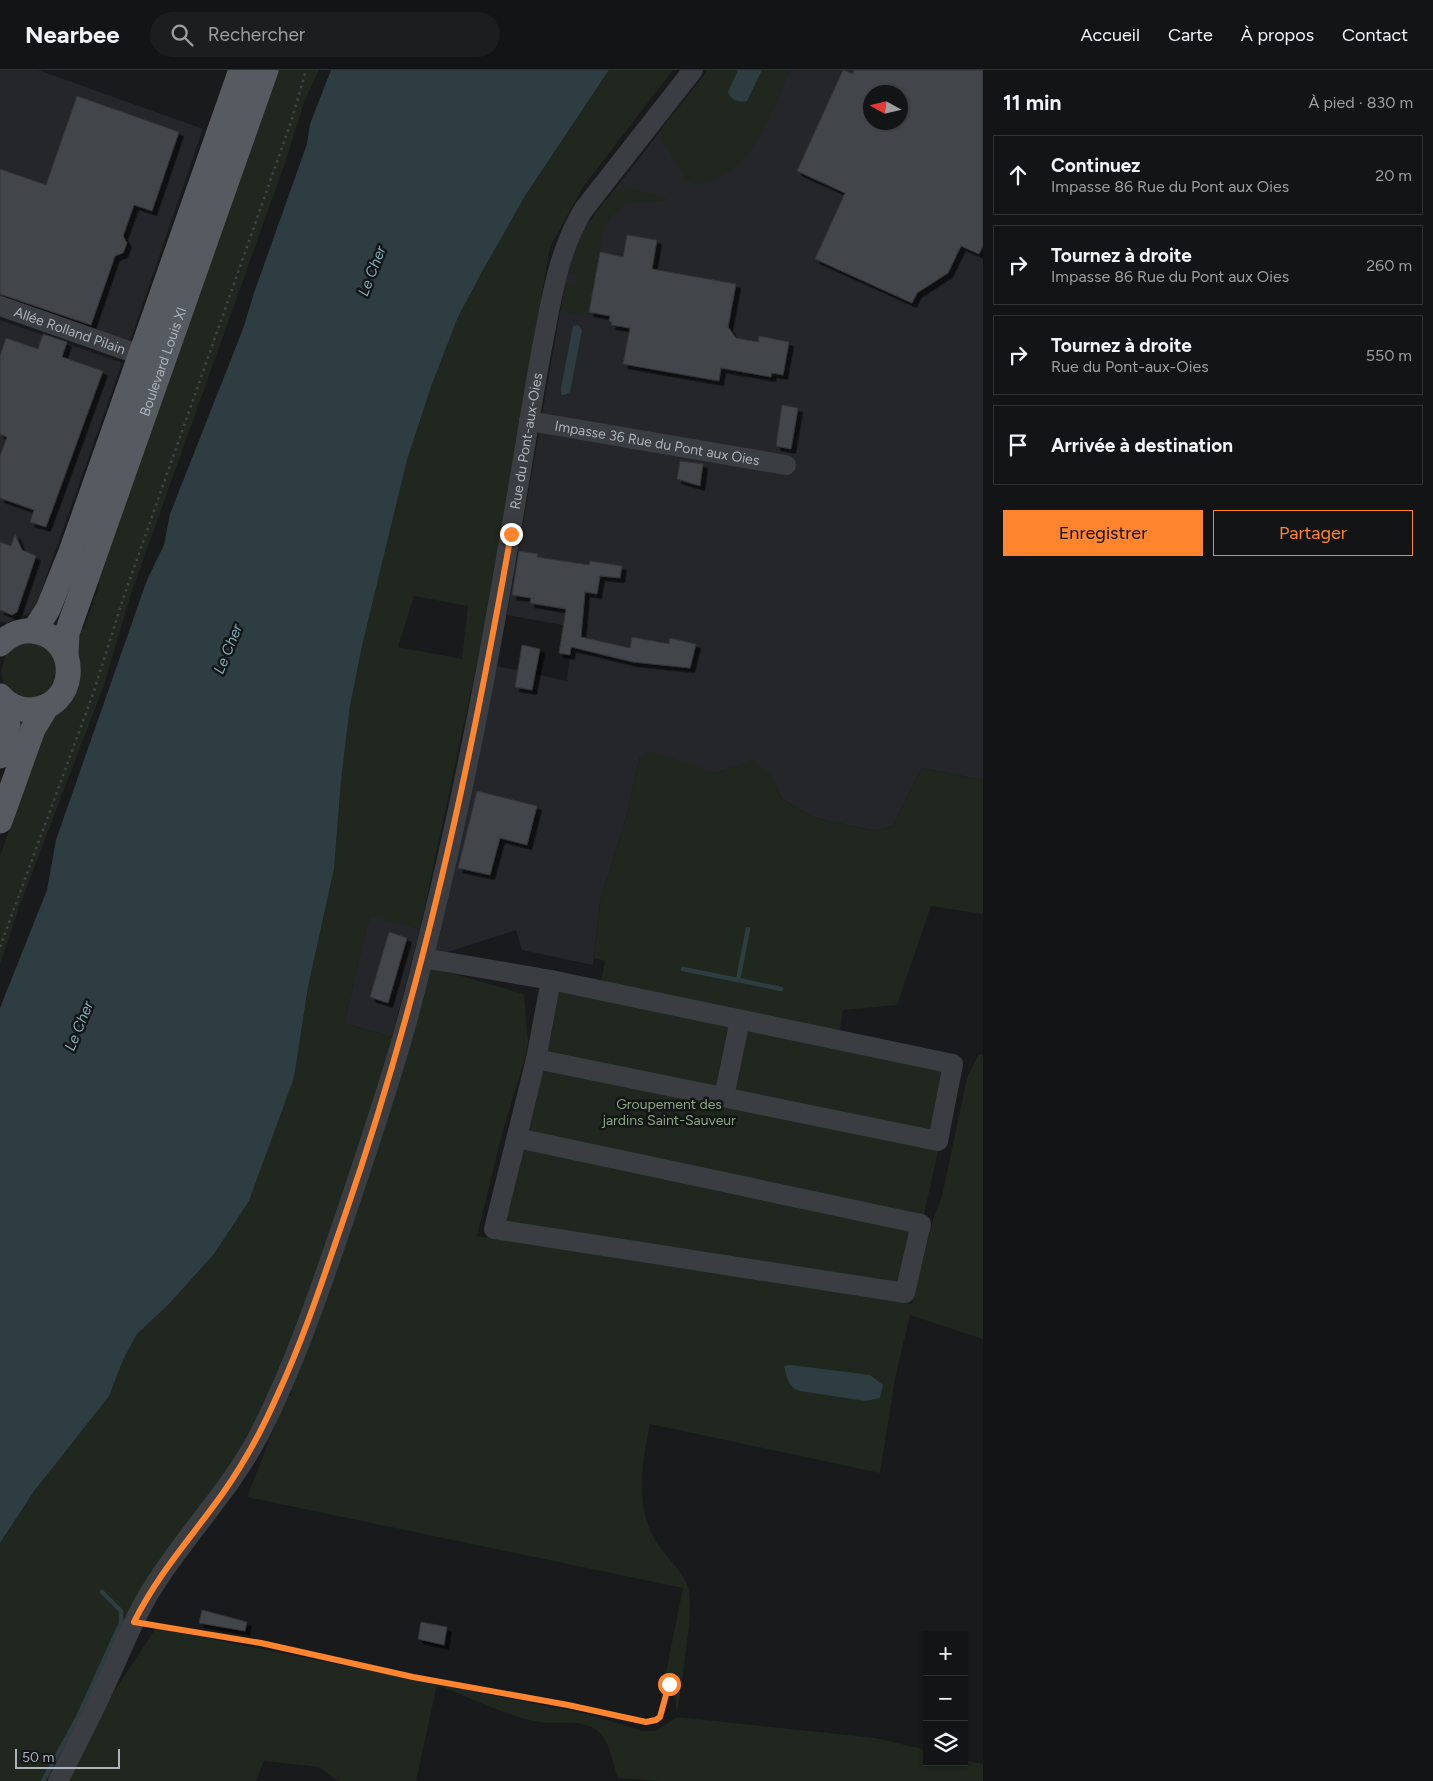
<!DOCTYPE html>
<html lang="fr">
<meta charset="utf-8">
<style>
:root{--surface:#131415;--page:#1c1d1e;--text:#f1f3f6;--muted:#9d9ea0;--line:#323334;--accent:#ff842e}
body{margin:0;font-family:Figtree,sans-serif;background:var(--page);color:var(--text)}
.controls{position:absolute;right:15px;bottom:15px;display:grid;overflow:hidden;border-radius:0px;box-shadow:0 1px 4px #0004}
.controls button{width:45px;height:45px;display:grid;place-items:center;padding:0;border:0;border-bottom:1px solid var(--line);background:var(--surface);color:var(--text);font:25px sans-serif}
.compass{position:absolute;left:863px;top:15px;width:45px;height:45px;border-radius:50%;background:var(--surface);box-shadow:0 1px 4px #0004;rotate:278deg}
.scale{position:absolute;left:15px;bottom:12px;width:105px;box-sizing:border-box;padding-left:5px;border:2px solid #abb4bc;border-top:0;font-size:14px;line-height:18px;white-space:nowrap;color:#abb4bc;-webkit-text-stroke:4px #141517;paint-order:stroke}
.stop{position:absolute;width:15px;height:15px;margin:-11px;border:4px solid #ff842e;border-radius:50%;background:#fff}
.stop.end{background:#ff842e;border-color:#fff;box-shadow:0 1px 5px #0008}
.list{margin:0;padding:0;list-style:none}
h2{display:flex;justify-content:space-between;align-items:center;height:65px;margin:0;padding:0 20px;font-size:21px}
h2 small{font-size:16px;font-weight:400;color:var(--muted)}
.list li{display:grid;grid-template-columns:32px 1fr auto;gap:15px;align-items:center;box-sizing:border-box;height:80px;margin:0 10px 10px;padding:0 10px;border:1px solid var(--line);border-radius:0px}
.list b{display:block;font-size:19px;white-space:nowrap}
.list p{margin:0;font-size:16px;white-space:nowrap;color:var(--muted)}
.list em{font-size:16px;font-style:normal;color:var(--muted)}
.actions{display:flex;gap:10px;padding:15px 20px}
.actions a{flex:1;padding:11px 0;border:1px solid var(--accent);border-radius:0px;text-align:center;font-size:18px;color:var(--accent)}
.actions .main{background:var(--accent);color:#111}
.icon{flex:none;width:28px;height:28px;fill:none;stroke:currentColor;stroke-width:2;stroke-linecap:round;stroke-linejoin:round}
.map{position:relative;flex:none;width:983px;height:1711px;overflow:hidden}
header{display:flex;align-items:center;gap:30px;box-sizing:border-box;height:70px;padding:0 25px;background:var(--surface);border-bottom:1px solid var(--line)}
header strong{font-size:24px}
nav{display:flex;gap:28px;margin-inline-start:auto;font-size:18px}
.search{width:350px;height:45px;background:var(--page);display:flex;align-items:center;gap:12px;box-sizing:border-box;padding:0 18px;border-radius:28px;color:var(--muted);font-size:19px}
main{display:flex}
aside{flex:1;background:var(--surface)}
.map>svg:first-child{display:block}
.built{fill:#252629;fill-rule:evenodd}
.green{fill:#1f271e;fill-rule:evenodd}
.water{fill:#2e3d41}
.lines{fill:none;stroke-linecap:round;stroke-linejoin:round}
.stream{stroke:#2e3d41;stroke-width:4.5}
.building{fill:#434549;stroke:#333438;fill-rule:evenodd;filter:url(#shadow)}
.path{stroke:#404448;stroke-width:2.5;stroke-dasharray:2.5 4;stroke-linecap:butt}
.minor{stroke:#3a3d41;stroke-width:20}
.major{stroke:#555b60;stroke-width:25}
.route{stroke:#ff842e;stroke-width:6}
.labels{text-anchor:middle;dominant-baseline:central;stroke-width:5;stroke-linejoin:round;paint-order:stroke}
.street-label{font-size:14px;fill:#abb4bc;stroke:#141517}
.park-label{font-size:14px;fill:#88a880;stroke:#141517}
.water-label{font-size:15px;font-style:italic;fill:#7fadb9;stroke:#141517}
</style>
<header>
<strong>Nearbee</strong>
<div class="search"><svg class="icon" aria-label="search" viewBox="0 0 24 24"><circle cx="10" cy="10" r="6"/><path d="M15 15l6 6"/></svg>Rechercher</div>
<nav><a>Accueil</a><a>Carte</a><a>À propos</a><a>Contact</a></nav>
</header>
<main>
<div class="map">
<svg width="983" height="1711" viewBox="0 0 983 1711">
<defs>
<filter id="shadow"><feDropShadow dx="4.5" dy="4.5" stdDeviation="0" flood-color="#0009"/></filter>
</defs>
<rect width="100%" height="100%" fill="#191a1c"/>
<g class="built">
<path d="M0,0H38L203,59L129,274L0,228Z"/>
<path d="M708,0H983V710L922,698L893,756L874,761L812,747L782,729L770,705L733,697L715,703L640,687L626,748L600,832L593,895L522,880L516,860L432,887L497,596L567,611L570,586L559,583L563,555L507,545L567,202L584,159ZM871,22H901V52H871Z"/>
<path d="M0,250L122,293L34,541L7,553L0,551Z"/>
<path d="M370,845L420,859L392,967L344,953Z"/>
</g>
<g class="green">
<path d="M277,0H319L305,30L285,93L131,524L104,615L18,840L0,895V786L44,662L54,647L66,636L80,558L84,559L92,536L95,534L93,533L100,514L96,513Z"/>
<path d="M609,0H673L583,117L550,177L486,551L420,859L370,846L344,953L392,967L372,1035L309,1230L283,1297L231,1403L151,1505L52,1711H0V1473L123,1290L137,1264L169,1234L214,1184L249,1131L294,1008L308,917L334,799L341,711L350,636L362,576L407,390L432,314L458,247L483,200L525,126ZM414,526L468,536L462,589L398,577Z"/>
<path d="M708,0H790C772,39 759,89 717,108C700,116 698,117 682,107L684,104L661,68L662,58Z"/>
<path d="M624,117L665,127L666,130C636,134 620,126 604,160L587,247L561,240L566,213L575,215L578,205L567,202C575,178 598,126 624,117Z"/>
<path d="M25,572L45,575L59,597L49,623L30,630L8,620L2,609L1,601L7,582Z"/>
<path d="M650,681L715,703L752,690L770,704L782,729L812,747L874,761L893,756L922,698L983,710V844L931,836L897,935L843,940L838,972L946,999L939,1077L923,1149L903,1213L505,1153L558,914L599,921L605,891L594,888L600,832L626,748L640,687Z"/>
<path d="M430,897L524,924L528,972L525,988L502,1064L477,1166L912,1234L933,1150L942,1126L967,1008L979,984L983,985V1269L910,1245L895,1309L880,1403L650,1354C642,1391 635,1436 655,1470C665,1486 682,1500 688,1517C695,1538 680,1620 677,1647L875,1668L927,1680V1692H964V1690L983,1694V1711H660L618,1708C613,1694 610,1672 599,1662C584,1648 558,1655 539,1652C505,1646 470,1627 437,1615L416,1711H338L319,1697L264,1691L256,1711H67L105,1635L156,1558L587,1644L643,1661H656L677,1647L674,1609L665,1607L683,1518L247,1427L287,1325L291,1326L292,1321L287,1319Z"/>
</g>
<g class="water">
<path d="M331,0H609L525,126L483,200L458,247L432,314L407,390L362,576L350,636L341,711L334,799L308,917L294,1008L249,1131L214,1184L169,1234L137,1264L123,1290L109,1326L35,1420L0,1473V938L47,820L56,770L147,510L164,475L170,444L243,259L254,223L307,74L310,54Z"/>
<path d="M738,0H762L747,31C739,33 731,30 728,22Z"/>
<path d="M578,255L582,260L570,322L564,325L561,324V318L573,256Z"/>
<path d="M790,1295L870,1305L883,1315L880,1328L866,1331L800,1321C788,1318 787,1307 784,1296Z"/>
</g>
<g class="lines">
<g class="stream">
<path d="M748,859L738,910L781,919"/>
<path d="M683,899L738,910"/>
<path d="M43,1711L78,1647L121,1553V1541L102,1522"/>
</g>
</g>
<g class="building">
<path d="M843,0L853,4L854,0H983V176L979,184L961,176L948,203L917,223L912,233L815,189L845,123L797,101ZM870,22H900V52H870Z"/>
<path d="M77,26L179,62L152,141L134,135L123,166L127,173L123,183L115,186L91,255L0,224V99L46,115Z"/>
<path d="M627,165L657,170L652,199L736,214L728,257L736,268L758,272L759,266L789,272L783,305L772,303L771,307L721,298L719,311L623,294L630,258L611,255L612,252L609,251L610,246L589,242L600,182L623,187Z"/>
<path d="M43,264L67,272L62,287L103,301L46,457L30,452L34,440L0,428V386L7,367L0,364V286L6,268L38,279Z"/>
<path d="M782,335L798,338L791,379L776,376Z"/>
<path d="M680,391L703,394L700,416L677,409Z"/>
<path d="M15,464L22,480L36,486L17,542L12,545L0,540V472L11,476Z"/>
<path d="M519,481L538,484L537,487L589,495L590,491L622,496L620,508L600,506L597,524L585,522L581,567L630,578L632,567L669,574L670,568L696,574L690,598L633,592L571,577L570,585L559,583L566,539L530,533L531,528L512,525Z"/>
<path d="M522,575L540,579L532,620L515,617Z"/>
<path d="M477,721L537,736L527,775L500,768L490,805L458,798Z"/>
<path d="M389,862L407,868L388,933L370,927Z"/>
<path d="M202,1540L247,1552L245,1561L199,1553Z"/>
<path d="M421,1552L447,1557L444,1575L418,1569Z"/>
</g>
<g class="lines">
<g class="path">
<path d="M0,877L94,621L123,529L292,49L306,0"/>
<path d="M150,1555L261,1573L413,1607L568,1635L646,1652L653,1651L660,1647L669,1614"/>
</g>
<g class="minor">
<path id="s1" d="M0,236L140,285"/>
<path id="s2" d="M529,351L786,395"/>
<path d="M423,888L551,910L536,989L494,1159L905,1223L921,1154L517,1068"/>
<path d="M536,989L938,1071L953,994L551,910"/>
<path d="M724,1027L740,950"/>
<path id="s3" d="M58,1711C76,1676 94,1641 110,1605C123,1577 134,1548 150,1522C184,1466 230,1421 260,1363C292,1300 315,1234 338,1167C362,1096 387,1024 407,951C450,791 483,628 510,465C521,404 530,343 541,283C551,232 557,183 584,139L693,0"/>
</g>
<g class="major">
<path d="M34,561L48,539L71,482L241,0"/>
<path d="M0,574C10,564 24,558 38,562C82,572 77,639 30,640C19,640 7,635 0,626"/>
<path id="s4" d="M66,584L67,563L266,0"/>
<path d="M0,686L8,655L3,630"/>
<path d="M0,751L33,659L47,636"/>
</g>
</g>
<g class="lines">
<path class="route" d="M511,464C470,697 422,922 345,1145C324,1206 304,1268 277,1326C262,1360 245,1392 223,1423C191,1468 159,1502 134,1552L261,1573L413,1607L568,1635L646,1652L656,1650L660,1647L669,1614"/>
</g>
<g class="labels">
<g class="street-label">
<text stroke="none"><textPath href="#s1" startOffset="74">Allée Rolland Pilain</textPath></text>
<text stroke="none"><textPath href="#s4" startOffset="309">Boulevard Louis XI</textPath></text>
<text stroke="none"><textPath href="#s3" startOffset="1434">Rue du Pont-aux-Oies</textPath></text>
<text stroke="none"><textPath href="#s2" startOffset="130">Impasse 36 Rue du Pont aux Oies</textPath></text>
</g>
<g class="park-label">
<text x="669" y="1034">Groupement des<tspan x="669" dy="16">jardins Saint-Sauveur</tspan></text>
</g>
<g class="water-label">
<text transform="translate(372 201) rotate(-69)">Le Cher</text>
<text transform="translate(228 579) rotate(-68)">Le Cher</text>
<text transform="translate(79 956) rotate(-68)">Le Cher</text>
</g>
</g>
</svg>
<div class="controls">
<button>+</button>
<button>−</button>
<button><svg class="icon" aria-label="layers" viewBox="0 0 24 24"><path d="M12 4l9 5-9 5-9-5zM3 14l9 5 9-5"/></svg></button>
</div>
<svg class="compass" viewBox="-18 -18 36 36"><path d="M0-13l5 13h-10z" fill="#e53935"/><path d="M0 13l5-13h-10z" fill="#9d9ea0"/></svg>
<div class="scale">50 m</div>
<div class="stop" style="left:669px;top:1614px"></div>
<div class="stop end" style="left:511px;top:464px"></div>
</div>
<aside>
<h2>11 min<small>À pied · 830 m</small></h2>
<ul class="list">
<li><svg class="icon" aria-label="ahead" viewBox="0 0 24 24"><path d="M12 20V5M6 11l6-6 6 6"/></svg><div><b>Continuez</b><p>Impasse 86 Rue du Pont aux Oies</p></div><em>20 m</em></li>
<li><svg class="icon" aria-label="right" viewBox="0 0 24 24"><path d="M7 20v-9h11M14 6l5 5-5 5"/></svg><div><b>Tournez à droite</b><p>Impasse 86 Rue du Pont aux Oies</p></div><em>260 m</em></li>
<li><svg class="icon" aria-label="right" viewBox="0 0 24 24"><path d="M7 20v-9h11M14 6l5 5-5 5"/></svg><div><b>Tournez à droite</b><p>Rue du Pont-aux-Oies</p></div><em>550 m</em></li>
<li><svg class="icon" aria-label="arrive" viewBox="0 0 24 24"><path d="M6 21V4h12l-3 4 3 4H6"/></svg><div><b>Arrivée à destination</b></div></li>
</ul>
<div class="actions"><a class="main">Enregistrer</a><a>Partager</a></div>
</aside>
</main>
